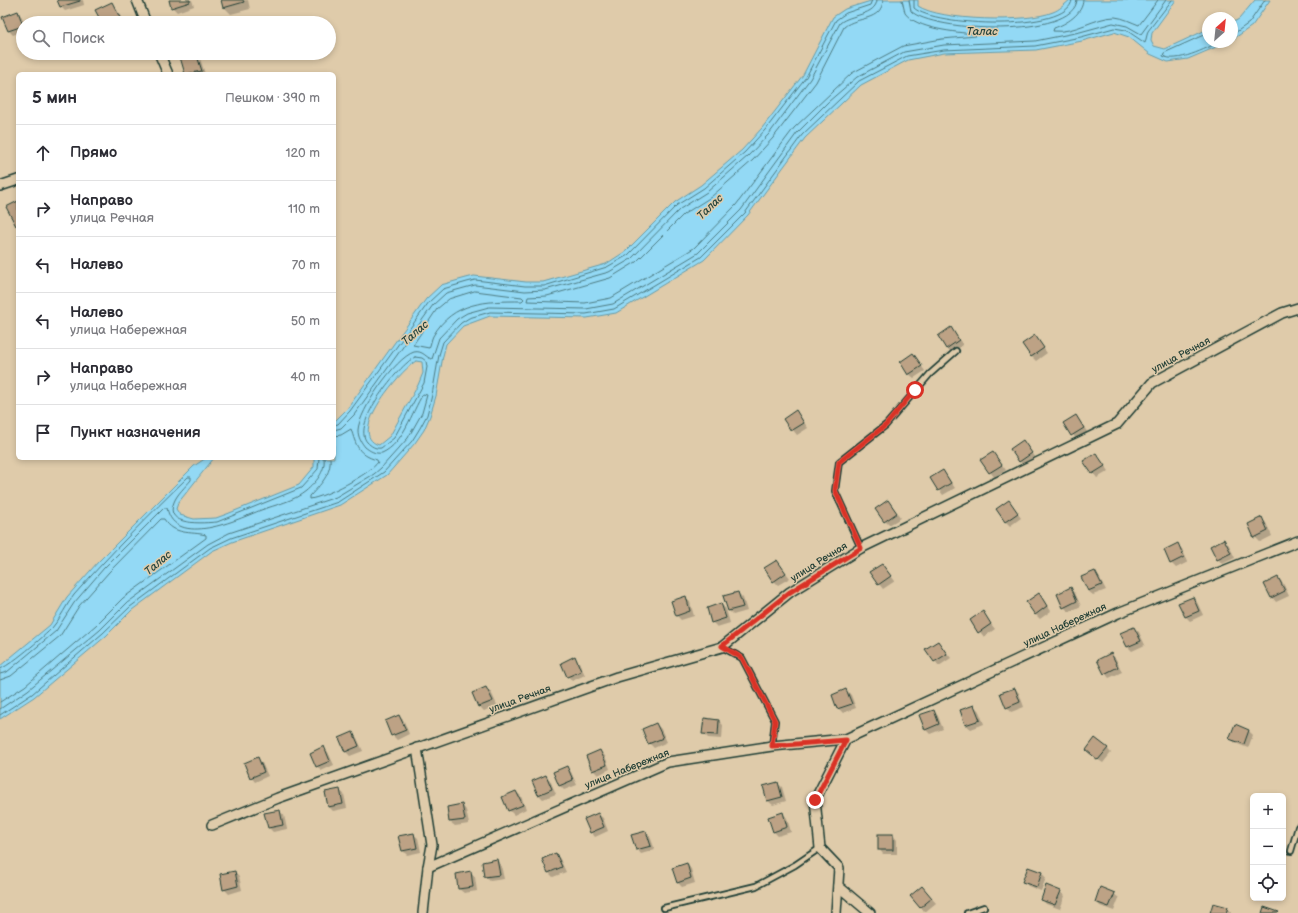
<!DOCTYPE html>
<html lang="ru">
<meta charset="utf-8">
<style>
:root{--surface:#fff;--page:#f7f7f7;--text:#2b2b33;--muted:#7c7c81;--line:#e1e1e2}
body{margin:0;font-family:"Balsamiq Sans",sans-serif;background:var(--page);color:var(--text)}
.controls{position:absolute;right:12px;bottom:12px;display:grid;overflow:hidden;border-radius:6px;box-shadow:0 2px 6px #0003}
.controls button{width:36px;height:36px;display:grid;place-items:center;padding:0;border:0;border-bottom:1px solid var(--line);background:var(--surface);color:var(--text);font:20px sans-serif}
.compass{position:absolute;left:1202px;top:12px;width:36px;height:36px;border-radius:50%;background:var(--surface);box-shadow:0 2px 6px #0003;rotate:27deg}
.stop{position:absolute;width:12px;height:12px;margin:-9px;border:3px solid #d93025;border-radius:50%;background:#fff}
.stop.end{background:#d93025;border-color:#fff;box-shadow:0 1px 4px #0008}
.list{margin:0;padding:0;list-style:none}
h2{display:flex;justify-content:space-between;align-items:center;height:52px;margin:0;padding:0 16px;font-size:17px}
h2 small{font-size:13px;font-weight:400;color:var(--muted)}
.list li{display:grid;grid-template-columns:26px 1fr auto;gap:12px;align-items:center;box-sizing:border-box;height:56px;padding:0 16px;border-top:1px solid var(--line)}
.list b{display:block;font-size:15px;white-space:nowrap}
.list p{margin:0;font-size:13px;white-space:nowrap;color:var(--muted)}
.list em{font-size:13px;font-style:normal;color:var(--muted)}
.icon{flex:none;width:22px;height:22px;fill:none;stroke:currentColor;stroke-width:2;stroke-linecap:round;stroke-linejoin:round}
.map{position:relative;flex:none;width:1298px;height:913px;overflow:hidden}
.search{position:absolute;background:var(--surface);box-shadow:0 2px 6px #0003;left:16px;top:16px;width:320px;height:44px;display:flex;align-items:center;gap:10px;box-sizing:border-box;padding:0 14px;border-radius:22px;color:var(--muted);font-size:15px}
.panel{position:absolute;background:var(--surface);box-shadow:0 2px 6px #0003;left:16px;top:72px;width:320px;height:388px;border-radius:6px}
.map>svg:first-child{display:block}
.water{fill:#93d9f5;stroke:#659ba8;fill-rule:evenodd}
.shadow{fill:#0003}
.lines{fill:none;stroke-linecap:round;stroke-linejoin:round}
.shore{stroke:#4d7b81;stroke-width:1}
.building{fill:#bda285;stroke:#1f3d34}
.lane-casing{stroke:#1f3d34;stroke-width:8}
.street-casing{stroke:#1f3d34;stroke-width:12}
.lane{stroke:#dfcbaa;stroke-width:4.5}
.street{stroke:#dfcbaa;stroke-width:9}
.route{stroke:#d93025;stroke-width:5}
.labels{text-anchor:middle;dominant-baseline:central;stroke-width:3;stroke-linejoin:round;paint-order:stroke}
.street-label{font-size:10px;fill:#1f3d34;stroke:#dfcbaa}
.water-label{font-size:11px;font-style:italic;fill:#25453e;stroke:#dfcbaa}
</style>
<div class="map">
<svg width="1298" height="913" viewBox="0 0 1298 913">
<rect width="100%" height="100%" fill="#dfcbaa"/>
<filter id="ink" filterUnits="userSpaceOnUse"><feTurbulence type="fractalNoise" baseFrequency=".025" numOctaves="2"/><feDisplacementMap in="SourceGraphic" scale="8" xChannelSelector="R" yChannelSelector="G"/><feConvolveMatrix kernelMatrix="1 2 1 2 8 2 1 2 1" color-interpolation-filters="sRGB"/></filter>
<g filter="url(#ink)">
<g class="water">
<path d="M874,0H918V6C940,21 1028,23 1053,12C1059,10 1065,4 1070,0H1176L1152,33L1151,40L1154,46L1165,49L1208,29V42H1228L1188,59L1168,62L1150,54L1129,37L1114,32L1082,41L1036,50L944,53L908,60L861,85L805,138L748,215L704,260L616,313L587,318L490,316L463,326L446,344L443,356L436,396L430,416L424,430L415,443L387,475L340,505L232,542L212,551L132,610L106,636L34,697L0,719V666L50,625L67,597L98,562L194,466L206,458H214L178,503L176,509L180,515L194,519L216,518L227,514L299,485L314,467V458H334V422L347,409L426,299L441,285L466,278L474,276L526,282H543L606,264L626,251L675,202L701,185L742,150L762,128L803,75L833,17L845,9ZM416,361L422,362L423,373L418,385L390,436L379,445C345,435 401,370 416,361Z"/>
<path d="M1255,0H1270L1252,26L1232,40V23L1239,19Z"/>
</g>
<g class="shadow">
<path d="M58,0H83L84,5L65,11L61,7Z"/>
<path d="M170,0H192L194,6L177,12L172,7Z"/>
<path d="M222,0H248L250,9L231,14L224,7Z"/>
<path d="M111,3L116,8L124,23H103L97,11Z"/>
<path d="M18,12L22,17L24,23H23V31L13,35L9,31Z"/>
<path d="M195,53L200,58L205,74H186L181,58Z"/>
<path d="M951,328L963,345L952,353L947,348Z"/>
<path d="M1035,337L1047,353L1036,361L1031,356Z"/>
<path d="M913,354L925,371L914,378L909,374Z"/>
<path d="M796,411L808,428L797,435L784,419Z"/>
<path d="M1076,416L1088,433L1077,440L1064,423Z"/>
<path d="M1023,441L1035,458L1024,465L1019,461Z"/>
<path d="M993,453L1006,470L994,477L982,461Z"/>
<path d="M1096,454L1109,471L1097,478L1085,462Z"/>
<path d="M943,471L955,488L943,495L931,479Z"/>
<path d="M888,501L901,518L889,525L885,521Z"/>
<path d="M1009,502L1021,518L1010,526L1005,521Z"/>
<path d="M1262,518L1266,523L1272,536L1260,542L1255,537Z"/>
<path d="M1224,540L1229,545L1235,558L1222,564L1218,559Z"/>
<path d="M1177,544L1182,549L1188,562L1176,568L1171,563Z"/>
<path d="M777,561L790,578L778,585L774,581Z"/>
<path d="M882,565L895,581L883,589L879,584Z"/>
<path d="M1095,572L1099,577L1106,590L1093,595L1088,591L1082,578Z"/>
<path d="M1278,578L1283,583L1289,596L1276,602L1272,597Z"/>
<path d="M1071,588L1075,593L1081,606L1069,612L1064,607Z"/>
<path d="M738,593L743,598L747,611L733,615L729,611L725,597Z"/>
<path d="M1039,595L1051,611L1040,619L1035,614Z"/>
<path d="M686,598L690,602L694,616L681,620L676,615Z"/>
<path d="M1192,598L1197,602L1203,615L1190,621L1186,617L1180,604Z"/>
<path d="M721,604L726,609L730,623L717,627L712,622Z"/>
<path d="M982,613L995,629L984,637L971,620Z"/>
<path d="M1134,628L1139,632L1145,645L1132,651L1128,647Z"/>
<path d="M938,642L951,658L939,666L935,661Z"/>
<path d="M1111,654L1116,659L1122,672L1109,678L1105,673Z"/>
<path d="M575,658L579,662L585,675L572,681L568,676Z"/>
<path d="M486,688L491,692L497,705L484,711L479,706Z"/>
<path d="M1015,689L1019,693L1024,707L1011,712L1007,707Z"/>
<path d="M846,690L851,695L856,708L843,713L838,708Z"/>
<path d="M974,706L979,711L984,724L971,729L966,725Z"/>
<path d="M934,711L938,716L943,729L930,734L925,729Z"/>
<path d="M399,716L404,721L409,734L397,740L392,735Z"/>
<path d="M719,721L723,725L722,739L708,738L703,733Z"/>
<path d="M656,724L661,729L667,742L654,748L649,743Z"/>
<path d="M1236,726L1249,731L1253,735L1248,748L1235,743L1231,739Z"/>
<path d="M353,733L357,738L363,751L350,756L346,752L340,739Z"/>
<path d="M324,748L328,752L334,765L321,771L317,766Z"/>
<path d="M1107,748L1111,753L1103,763L1091,755Z"/>
<path d="M600,751L605,756L610,769L598,775L593,770Z"/>
<path d="M258,758L262,763L268,776L255,782L251,777Z"/>
<path d="M567,767L571,772L577,785L564,790L560,786Z"/>
<path d="M546,776L550,780L556,794L543,799L539,795Z"/>
<path d="M777,783L782,787L786,801L773,805L768,801Z"/>
<path d="M339,790L344,794L347,808L333,811L329,807Z"/>
<path d="M516,792L521,796L526,809L514,815L509,810Z"/>
<path d="M462,805L466,810L469,824L455,826L450,822Z"/>
<path d="M279,811L284,815L287,829L273,832L269,828Z"/>
<path d="M783,813L787,818L791,832L778,836L773,831Z"/>
<path d="M598,814L603,818L608,831L595,837L591,832Z"/>
<path d="M646,832L650,836L655,850L641,854L637,849Z"/>
<path d="M413,834L418,838L421,852L407,855L403,851Z"/>
<path d="M893,835L897,840V854H883L879,849Z"/>
<path d="M556,854L560,859L566,872L553,877L549,873L543,860Z"/>
<path d="M497,860L501,865L504,879L490,881L485,877Z"/>
<path d="M687,864L691,869L695,883L682,887L677,882Z"/>
<path d="M1028,868L1042,873L1046,878L1041,891L1028,886L1023,881Z"/>
<path d="M235,872L239,876L242,890L229,894L224,889Z"/>
<path d="M471,872L475,877L477,891L464,893L459,889Z"/>
<path d="M926,892L936,903L925,912L920,907Z"/>
<path d="M1060,892L1065,896L1060,909L1046,904L1042,899Z"/>
<path d="M1114,894L1119,898L1114,911L1100,906L1096,901Z"/>
<path d="M1227,908L1232,913H1211Z"/>
</g>
<g class="lines">
<g class="shore">
<path d="M883,0C882,22 857,16 844,27L816,82L773,138L753,160L711,197L684,214L636,262L610,278L547,296L528,297L527,301L585,303L611,298L694,248L736,205L794,128L852,73L903,46L942,39L976,36L974,34C956,32 916,29 905,13L902,0"/>
<path d="M909,0L911,11C931,32 1075,39 1077,0"/>
<path d="M914,0V8C933,26 1069,33 1072,0"/>
<path d="M1083,0C1083,14 1066,24 1054,28L1053,31C1074,34 1095,17 1115,17C1124,18 1131,22 1139,25L1158,0"/>
<path d="M1208,33L1164,53L1163,56C1177,64 1206,48 1220,42"/>
<path d="M1232,35L1249,23L1265,0"/>
<path d="M475,291L522,297L524,299L522,301C487,301 453,301 433,336C431,340 431,344 429,348L413,345L437,309L449,299Z"/>
<path d="M415,357L422,358L426,361L427,367L424,383L394,438L381,448C375,449 371,446 367,442C351,424 399,365 415,357Z"/>
<path d="M334,425L338,424L350,411L429,302L443,289L467,282L475,280L525,286H544L607,267L628,255L677,205L704,188L745,152L765,130L806,77L836,20L846,13L870,5L872,0"/>
<path d="M334,430L341,428L354,415L433,305L446,293L475,285L525,291L545,290L609,272L631,259L680,209L707,192L748,156L769,134L810,79L840,23C850,14 876,16 877,0"/>
<path d="M330,458C332,474 320,485 310,496V499C325,497 370,474 378,462L377,460C358,455 356,445 351,429L341,435L334,436"/>
<path d="M0,669C7,668 46,635 52,628C61,618 66,605 74,595C110,554 149,515 188,477H191V480C186,486 177,494 174,502C163,527 204,523 217,522L301,488L318,469L319,458"/>
<path d="M0,674L7,672L56,631L74,603L104,568L164,508H167C175,549 239,519 261,510C275,505 294,501 306,491C315,483 326,472 324,458"/>
<path d="M0,680L11,676L60,636L79,606L109,572L161,519H164C175,536 190,531 206,535V538L123,598L96,625L25,686L0,702"/>
<path d="M0,709L28,690L100,630L127,603L208,544L229,533L336,497L374,474L381,468L408,438L422,413L427,395L423,394C411,413 404,443 382,453C375,454 370,451 365,447C361,442 358,437 358,430C359,411 395,358 414,352C423,350 426,358 432,359L439,338L457,319L467,313L489,307L586,309L613,304L698,253L741,210L797,133L828,102L857,77L904,52L944,45L1035,41L1080,32L1113,23L1127,26L1141,34L1166,0"/>
<path d="M0,715L32,694L103,633L130,607L210,548L231,538L338,502L384,472L412,441L420,428L427,415L432,395L439,355L443,342L461,323L469,318L490,312L586,314L614,309L701,257L745,213L802,135L859,81L907,56L944,50L1035,46L1081,37L1114,28L1126,30L1145,43L1148,31L1172,0"/>
</g>
</g>
<g class="building">
<path d="M57,0H80V1L60,7Z"/>
<path d="M169,0H190V2L171,8Z"/>
<path d="M221,0H243L244,2L223,8Z"/>
<path d="M112,2L122,22L102,23L95,10Z"/>
<path d="M18,11L23,26L8,31L2,17Z"/>
<path d="M192,53H196L202,71L185,74L180,57Z"/>
<path d="M18,201V225L16,226L6,207Z"/>
<path d="M951,327L959,340L946,349L938,336Z"/>
<path d="M1035,335L1044,348L1031,357L1022,344Z"/>
<path d="M913,353L922,366L908,375L900,362Z"/>
<path d="M796,410L804,423L791,431L783,419Z"/>
<path d="M1076,415L1084,428L1071,436L1063,423Z"/>
<path d="M1023,440L1032,453L1019,462L1010,449Z"/>
<path d="M993,452L1002,465L989,473L980,460Z"/>
<path d="M1096,453L1105,466L1092,474L1083,461Z"/>
<path d="M943,470L951,483L938,491L930,478Z"/>
<path d="M888,500L897,513L884,522L875,509Z"/>
<path d="M1009,500L1018,513L1005,522L996,509Z"/>
<path d="M1262,517L1268,531L1254,538L1248,524Z"/>
<path d="M1224,539L1231,553L1217,560L1210,546Z"/>
<path d="M1178,543L1184,557L1170,564L1164,550Z"/>
<path d="M777,560L786,573L773,582L764,568Z"/>
<path d="M882,564L891,576L878,585L869,572Z"/>
<path d="M1095,571L1102,585L1088,591L1081,577Z"/>
<path d="M1278,577L1285,591L1271,598L1264,584Z"/>
<path d="M1071,587L1077,601L1063,608L1057,594Z"/>
<path d="M738,592L743,607L728,611L723,596Z"/>
<path d="M1039,593L1047,606L1035,615L1026,602Z"/>
<path d="M686,596L690,611L676,616L671,601Z"/>
<path d="M1193,597L1199,611L1185,617L1178,603Z"/>
<path d="M721,603L726,618L711,623L707,608Z"/>
<path d="M983,611L991,624L978,633L970,620Z"/>
<path d="M1134,627L1141,641L1127,647L1120,633Z"/>
<path d="M938,641L947,654L934,662L925,649Z"/>
<path d="M1111,653L1118,667L1104,674L1097,660Z"/>
<path d="M575,656L581,671L567,677L561,663Z"/>
<path d="M486,687L493,701L478,707L472,693Z"/>
<path d="M1015,688L1020,702L1006,708L1000,693Z"/>
<path d="M846,689L852,704L837,709L832,695Z"/>
<path d="M974,705L980,720L965,725L960,710Z"/>
<path d="M934,710L939,724L925,730L919,715Z"/>
<path d="M399,715L406,730L391,736L385,721Z"/>
<path d="M704,718L719,720L718,735L702,734Z"/>
<path d="M656,723L663,738L648,744L642,729Z"/>
<path d="M1235,724L1249,730L1244,744L1229,739Z"/>
<path d="M353,732L359,746L345,752L339,738Z"/>
<path d="M1095,738L1108,748L1098,760L1086,750Z"/>
<path d="M324,746L330,761L316,767L310,753Z"/>
<path d="M600,750L607,765L592,771L586,756Z"/>
<path d="M258,757L264,772L250,778L244,763Z"/>
<path d="M567,766L573,780L559,786L553,772Z"/>
<path d="M546,775L552,789L538,795L532,781Z"/>
<path d="M778,782L782,797L767,801L763,786Z"/>
<path d="M340,789L343,804L328,807L325,792Z"/>
<path d="M516,791L523,805L508,811L502,797Z"/>
<path d="M462,804L465,820L449,822L447,807Z"/>
<path d="M280,810L283,825L268,828L264,813Z"/>
<path d="M783,812L787,827L773,832L768,817Z"/>
<path d="M598,813L604,827L590,833L584,819Z"/>
<path d="M646,831L651,846L636,850L631,835Z"/>
<path d="M414,833L417,848L402,851L398,836Z"/>
<rect x="878" y="834" width="15" height="16"/>
<path d="M556,853L562,867L548,873L542,859Z"/>
<path d="M497,859L500,875L484,877L482,862Z"/>
<path d="M687,863L691,878L677,883L672,868Z"/>
<path d="M1028,867L1042,872L1037,887L1022,882Z"/>
<path d="M235,871L238,886L223,890L220,874Z"/>
<path d="M471,871L473,887L458,889L456,874Z"/>
<path d="M1046,885L1061,891L1055,905L1041,900Z"/>
<path d="M922,886L932,898L920,908L910,896Z"/>
<path d="M1100,887L1115,893L1109,907L1095,902Z"/>
<path d="M1213,903L1228,907L1226,913H1210Z"/>
<path d="M1264,907L1279,912L1278,913H1262Z"/>
</g>
<g class="lines">
<g class="lane-casing">
<g id="lane">
<path d="M861,548L835,491L839,462L886,425L930,374L956,351"/>
<path d="M722,647L742,658L775,721L772,746"/>
<path d="M1291,851L1298,827"/>
<path d="M664,908L756,886L795,865L820,848"/>
<path d="M967,913L984,907"/>
</g>
</g>
<g class="street-casing">
<g id="street">
<path d="M137,0L146,23"/>
<path d="M159,53L168,74"/>
<path d="M0,186L18,180"/>
<path d="M417,748L432,845L428,867L423,913"/>
<path d="M212,825L278,798L617,677L722,647L790,592L861,548L1117,424L1152,383L1282,313L1298,308"/>
<path d="M428,867L668,762L772,746L846,739L1118,613L1298,541"/>
<path d="M838,886L870,913"/>
<path d="M836,913L839,868L820,848L815,800L846,739"/>
</g>
</g>
<use href="#lane" class="lane"/>
<use href="#street" class="street"/>
</g>
</g>
<g class="lines" filter="url(#ink)">
<path class="route" d="M815,800L846,740L772,746L775,721L742,658L722,646L790,592L861,548L835,490L839,462L886,425L915,390"/>
</g>
<g class="labels">
<g class="street-label">
<text transform="translate(1181 355) rotate(-28)">улица Речная</text>
<text transform="translate(819 562) rotate(-32)">улица Речная</text>
<text transform="translate(1065 625) rotate(-25)">улица Набережная</text>
<text transform="translate(520 699) rotate(-20)">улица Речная</text>
<text transform="translate(627 769) rotate(-22)">улица Набережная</text>
</g>
<g class="water-label">
<text x="982" y="31">Талас</text>
<text transform="translate(710 207) rotate(-44)">Талас</text>
<text transform="translate(415 333) rotate(-41)">Талас</text>
<text transform="translate(158 563) rotate(-40)">Талас</text>
</g>
</g>
</svg>
<div class="controls">
<button>+</button>
<button>−</button>
<button><svg class="icon" aria-label="locate" viewBox="0 0 24 24"><circle cx="12" cy="12" r="6"/><path d="M12 2v4M12 18v4M2 12h4M18 12h4"/></svg></button>
</div>
<svg class="compass" viewBox="-18 -18 36 36"><path d="M0-13l5 13h-10z" fill="#e53935"/><path d="M0 13l5-13h-10z" fill="#7c7c81"/></svg>
<div class="stop" style="left:915px;top:390px"></div>
<div class="stop end" style="left:815px;top:800px"></div>
<div class="search"><svg class="icon" aria-label="search" viewBox="0 0 24 24"><circle cx="10" cy="10" r="6"/><path d="M15 15l6 6"/></svg>Поиск</div>
<section class="panel">
<h2>5 мин<small>Пешком · 390 m</small></h2>
<ul class="list">
<li><svg class="icon" aria-label="ahead" viewBox="0 0 24 24"><path d="M12 20V5M6 11l6-6 6 6"/></svg><div><b>Прямо</b></div><em>120 m</em></li>
<li><svg class="icon" aria-label="right" viewBox="0 0 24 24"><path d="M7 20v-9h11M14 6l5 5-5 5"/></svg><div><b>Направо</b><p>улица Речная</p></div><em>110 m</em></li>
<li><svg class="icon" aria-label="left" viewBox="0 0 24 24"><path d="M17 20v-9H6M10 6l-5 5 5 5"/></svg><div><b>Налево</b></div><em>70 m</em></li>
<li><svg class="icon" aria-label="left" viewBox="0 0 24 24"><path d="M17 20v-9H6M10 6l-5 5 5 5"/></svg><div><b>Налево</b><p>улица Набережная</p></div><em>50 m</em></li>
<li><svg class="icon" aria-label="right" viewBox="0 0 24 24"><path d="M7 20v-9h11M14 6l5 5-5 5"/></svg><div><b>Направо</b><p>улица Набережная</p></div><em>40 m</em></li>
<li><svg class="icon" aria-label="arrive" viewBox="0 0 24 24"><path d="M6 21V4h12l-3 4 3 4H6"/></svg><div><b>Пункт назначения</b></div></li>
</ul>
</section>
</div>
